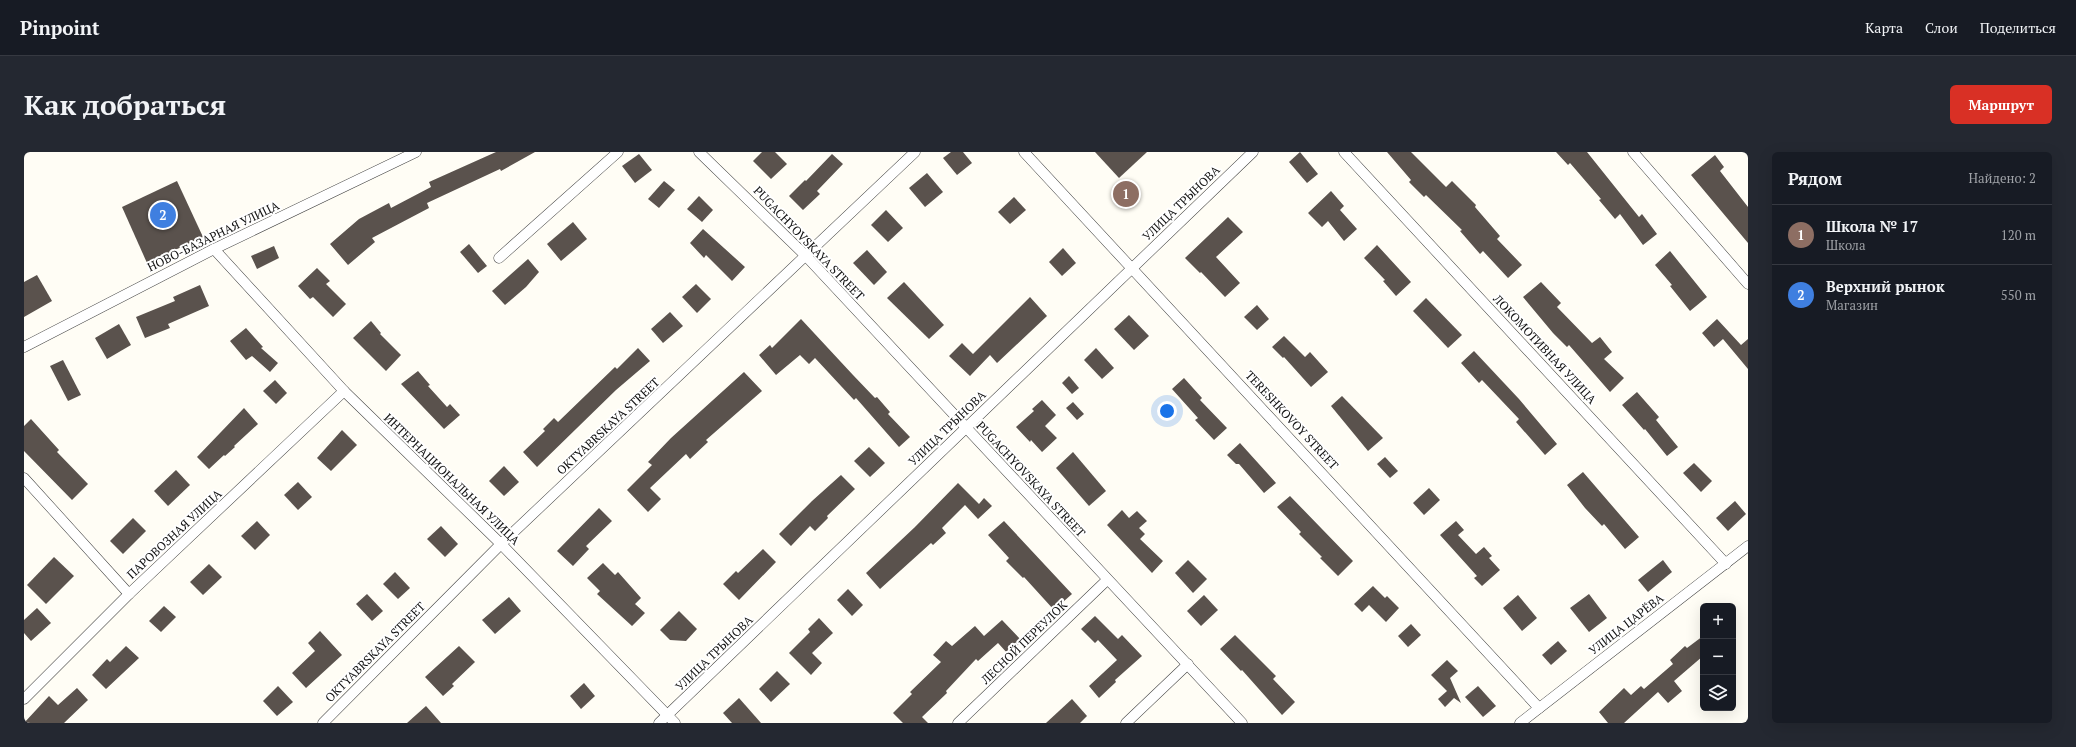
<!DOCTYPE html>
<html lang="ru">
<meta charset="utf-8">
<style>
:root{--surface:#171b24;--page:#242831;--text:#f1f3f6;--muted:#9ea1a6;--line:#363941;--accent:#d93025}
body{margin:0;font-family:"PT Serif",serif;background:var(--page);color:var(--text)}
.controls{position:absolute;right:12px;bottom:12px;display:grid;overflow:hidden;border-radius:6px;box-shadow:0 4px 16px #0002}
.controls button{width:36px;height:36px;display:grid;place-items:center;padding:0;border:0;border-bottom:1px solid var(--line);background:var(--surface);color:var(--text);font:20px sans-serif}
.you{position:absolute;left:1143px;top:259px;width:14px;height:14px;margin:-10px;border:3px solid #fff;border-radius:50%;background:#1a73e8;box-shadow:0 0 0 6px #1a73e833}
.badge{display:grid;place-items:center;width:26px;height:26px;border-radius:50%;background:var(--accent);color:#fff;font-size:13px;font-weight:700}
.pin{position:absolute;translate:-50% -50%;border:2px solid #fff;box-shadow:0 1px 4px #0006}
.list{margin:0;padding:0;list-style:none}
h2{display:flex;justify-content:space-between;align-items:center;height:52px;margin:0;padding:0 16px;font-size:17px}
h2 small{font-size:13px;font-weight:400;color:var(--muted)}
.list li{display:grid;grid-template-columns:26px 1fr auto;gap:12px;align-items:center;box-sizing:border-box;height:60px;padding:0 16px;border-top:1px solid var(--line)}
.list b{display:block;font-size:15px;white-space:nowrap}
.list p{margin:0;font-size:13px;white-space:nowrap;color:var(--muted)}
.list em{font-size:13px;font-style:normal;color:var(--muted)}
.icon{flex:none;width:22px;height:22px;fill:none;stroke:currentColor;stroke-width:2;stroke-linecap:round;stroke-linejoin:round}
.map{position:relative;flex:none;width:1724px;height:571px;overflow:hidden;border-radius:6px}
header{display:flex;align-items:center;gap:24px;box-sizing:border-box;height:56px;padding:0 20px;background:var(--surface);border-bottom:1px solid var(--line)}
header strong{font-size:19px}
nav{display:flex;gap:22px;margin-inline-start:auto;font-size:14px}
.intro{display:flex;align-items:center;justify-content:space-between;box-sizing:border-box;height:96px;padding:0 24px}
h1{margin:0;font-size:28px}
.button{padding:10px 18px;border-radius:6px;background:var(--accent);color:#fff;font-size:14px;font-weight:700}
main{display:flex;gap:24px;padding:0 24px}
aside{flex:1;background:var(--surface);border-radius:6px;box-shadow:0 4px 16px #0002}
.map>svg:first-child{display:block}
.building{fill:#5a524d}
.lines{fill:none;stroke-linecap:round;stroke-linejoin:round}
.street-casing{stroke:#444;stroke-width:11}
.street{stroke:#fff;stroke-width:10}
.labels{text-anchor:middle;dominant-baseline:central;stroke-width:4;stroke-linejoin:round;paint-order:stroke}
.street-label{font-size:12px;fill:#111;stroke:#fff}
</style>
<header>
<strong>Pinpoint</strong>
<nav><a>Карта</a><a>Слои</a><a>Поделиться</a></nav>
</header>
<div class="intro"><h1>Как добраться</h1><a class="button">Маршрут</a></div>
<main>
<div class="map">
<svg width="1724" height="571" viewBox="0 0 1724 571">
<rect width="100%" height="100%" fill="#fffdf5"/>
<g class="building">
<path d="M472,0H511L477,19L476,17L403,51L405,56L348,86L351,90L324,113L306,92L335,67L365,51L367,56L407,35L405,30Z"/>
<path d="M738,0H751L763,12L747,27L729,9Z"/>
<path d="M927,0H939L948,11L933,23L919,6Z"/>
<path d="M1071,0H1123L1095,26Z"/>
<path d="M1276,0L1294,22L1283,31L1265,10Z"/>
<path d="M1363,0H1387L1422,35L1428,29L1452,53L1451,55L1476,84L1473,87L1498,113L1484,126L1459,99L1456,102L1436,79L1438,78L1402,43L1400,45L1385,30L1387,28Z"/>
<path d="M1532,0H1563L1615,65L1618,62L1633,82L1619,93L1596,62L1591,67L1575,48L1577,47L1546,11L1544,13Z"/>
<path d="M615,2L628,18L611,31L598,14Z"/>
<path d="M808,2L819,12L793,39L796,42L779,58L765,44L781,28L782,29Z"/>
<path d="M1691,3L1700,15L1696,19L1724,55V91L1667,23Z"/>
<path d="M903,21L919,40L901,55L885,36Z"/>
<path d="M153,29L179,85L123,111L98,55Z"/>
<path d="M640,29L651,38L635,56L624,47Z"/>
<path d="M1307,39L1320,54L1316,58L1333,77L1320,89L1304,69L1298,75L1284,61Z"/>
<path d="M675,44L689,58L678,70L663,57Z"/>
<path d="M990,45L1002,58L986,72L974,60Z"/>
<path d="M862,58L879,76L864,90L847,73Z"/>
<path d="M1204,65L1219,80L1192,105L1216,131L1201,145L1177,120L1176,121L1161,106Z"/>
<path d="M549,70L563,87L537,109L523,92Z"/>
<path d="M679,77L721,115L708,129L682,103L680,106L666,91Z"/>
<path d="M445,92L463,114L454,121L436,100Z"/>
<path d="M1353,93L1387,130L1372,144L1359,129L1361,128L1340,106Z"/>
<path d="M250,94L255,106L233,117L227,104Z"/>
<path d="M1039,96L1052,111L1038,124L1025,110Z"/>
<path d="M843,98L863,120L850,133L829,111Z"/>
<path d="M1646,99L1683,145L1666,159L1646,134L1648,133L1631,113Z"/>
<path d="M504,107L515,120L502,135L481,153L468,139Z"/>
<path d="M293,116L306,129L302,132L322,152L309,165L289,145L286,147L274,134Z"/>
<path d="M13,123L28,149L0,165V130Z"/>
<path d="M880,130L920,173L905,187L863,146Z"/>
<path d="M1517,130L1537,151L1533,155L1568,191L1576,185L1588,200L1580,207L1600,226L1586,240L1545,193L1543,195L1529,181L1499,145Z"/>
<path d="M672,132L687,147L673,161L658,145Z"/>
<path d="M176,133L185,154L144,172L146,176L121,186L112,165L151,149L149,145Z"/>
<path d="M1006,145L1023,164L973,211L966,203L946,224L925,204L938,191L949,202Z"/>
<path d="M1402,146L1438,183L1424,196L1389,159Z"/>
<path d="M1233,153L1245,167L1233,178L1220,165Z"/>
<path d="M646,160L659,174L639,191L627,177Z"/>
<path d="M1105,163L1125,184L1110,198L1090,177Z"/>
<path d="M777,167L829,223L851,246L853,245L866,260L864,262L886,285L875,295L832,246L830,248L791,206L785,212L776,203L752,223L735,203L746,193L748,196Z"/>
<path d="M1693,167L1717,193L1724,187V217L1699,187L1690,195L1678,181Z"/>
<path d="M347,169L357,181L356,182L377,203L362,219L329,186Z"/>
<path d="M95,172L107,193L83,207L71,186Z"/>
<path d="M222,176L239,195L237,196L254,211L246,220L228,204L222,208L206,189Z"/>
<path d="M1260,184L1281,205L1286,200L1304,220L1287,235L1260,205L1259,206L1248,195Z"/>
<path d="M614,196L626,209L592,238L513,315L499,300L521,279L519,277L530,266L534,270L591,215L593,217Z"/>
<path d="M1072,196L1090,216L1078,227L1060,208Z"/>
<path d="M1450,199L1495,247L1533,292L1521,303L1492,270L1495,267L1458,228L1455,231L1437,211Z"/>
<path d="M39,208L57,243L44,249L26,214Z"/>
<path d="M394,219L406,233L404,234L423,255L426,252L436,263L420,277L377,232Z"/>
<path d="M720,220L738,239L682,288L684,290L666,307L662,302L626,336L637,347L624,360L603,338L628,313L624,310L647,286Z"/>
<path d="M1045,224L1055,236L1048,242L1038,231Z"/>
<path d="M1160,226L1178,246L1176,248L1203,276L1190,288L1171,268L1174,266L1148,237Z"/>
<path d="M251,228L263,241L252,252L239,239Z"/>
<path d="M1613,240L1635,265L1632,268L1654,295L1643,304L1621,277L1620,278L1598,253Z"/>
<path d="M1318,244L1359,286L1344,299L1307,254Z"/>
<path d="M1018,248L1032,263L1021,274L1033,286L1018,300L1007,288L1006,290L992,275L1010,259L1008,257Z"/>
<path d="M1049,250L1060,262L1053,268L1042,256Z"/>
<path d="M220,256L234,272L210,294L211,295L201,304L200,303L185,317L173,305Z"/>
<path d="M7,267L35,298L33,300L64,332L48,348L0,299V274Z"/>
<path d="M318,278L333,293L307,319L293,306Z"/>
<path d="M1216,291L1252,331L1240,341L1215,312H1212L1203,303Z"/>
<path d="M845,295L861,311L846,325L830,309Z"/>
<path d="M1049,300L1082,339L1065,354L1032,316Z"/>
<path d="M1361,305L1374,319L1366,326L1353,312Z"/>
<path d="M1670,311L1688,329L1677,340L1659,321Z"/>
<path d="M480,314L495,330L480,344L465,329Z"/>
<path d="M152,318L166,333L144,354L130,339Z"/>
<path d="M1559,320L1615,385L1601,397L1580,372L1578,374L1561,356L1543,333Z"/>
<path d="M817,323L831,337L803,364L804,366L791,379L786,374L767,394L755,382L788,349Z"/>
<path d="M274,330L288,345L274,358L260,343Z"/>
<path d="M934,331L955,352L960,346L968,354L954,367L941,353L918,376L922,381L909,393L907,391L856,437L842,421L891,375Z"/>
<path d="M1405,336L1416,348L1400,363L1389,351Z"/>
<path d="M1266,344L1329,409L1314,424L1296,406L1298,405L1275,382L1277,380L1253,355Z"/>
<path d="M1711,349L1722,362L1704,379L1692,366Z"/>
<path d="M575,356L588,369L562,394L565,397L549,414L533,399Z"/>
<path d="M1098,358L1105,366L1113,359L1123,369L1115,376L1121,382L1116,387L1139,409L1128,421L1083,373Z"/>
<path d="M109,366L122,379L99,402L86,389Z"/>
<path d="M233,369L246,383L231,398L217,384Z"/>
<path d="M980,369L1048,442L1030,458L1000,425L999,426L982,409L985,406L964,383Z"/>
<path d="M1432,369L1440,378L1434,383L1452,402L1460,395L1468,404L1465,406L1476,418L1458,434L1450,426L1453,424L1416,383Z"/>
<path d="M417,374L434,392L421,405L403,387Z"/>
<path d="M739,397L752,410L715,448L699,432L712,419L714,421Z"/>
<path d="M30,405L50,424L22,452L3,433Z"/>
<path d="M1164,408L1183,427L1169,441L1151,421Z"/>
<path d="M1639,408L1648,420L1624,440L1614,428Z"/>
<path d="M579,411L591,423L594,420L617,446L611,452L621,461L608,474L573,442L576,439L563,426Z"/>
<path d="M185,412L198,425L179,443L166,430Z"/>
<path d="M371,420L386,436L374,447L359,432Z"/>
<path d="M1349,434L1361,446L1363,444L1375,456L1362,470L1345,453L1338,460L1330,452Z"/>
<path d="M824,437L839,453L828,464L813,448Z"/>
<path d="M343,442L359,459L348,469L332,452Z"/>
<path d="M1565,442L1583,466L1565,480L1546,456Z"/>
<path d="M1180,443L1194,458L1177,474L1163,459Z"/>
<path d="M1494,443L1513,466L1498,479L1479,456Z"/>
<path d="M485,445L497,459L471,482L458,468Z"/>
<path d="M140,454L152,465L137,480L125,469Z"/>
<path d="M13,456L27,471L7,489L0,481V468Z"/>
<path d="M655,459L673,477L662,489L646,488L636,478Z"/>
<path d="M1071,464L1094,487L1098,483L1118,504L1091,528L1092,530L1075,546L1065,534L1093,508L1074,488L1071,491L1057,477Z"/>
<path d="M795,466L809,481L788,501L798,511L787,523L765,501L786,480L784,477Z"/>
<path d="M978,468L998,489L984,502L974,491L954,509L952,507L922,539L923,541L898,565L904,571H879L869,561L888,542L886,540L917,510L909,503L922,489L928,494L951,474L960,484Z"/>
<path d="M1387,472L1397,483L1384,495L1374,484Z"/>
<path d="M296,479L318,503L282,536L268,521L291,499L284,491Z"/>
<path d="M1211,483L1252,524L1249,527L1271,550L1258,563L1218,518L1217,519L1196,497Z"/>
<path d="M1679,484V504L1650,529L1658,539L1644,551L1634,540L1600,571H1584L1575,560L1600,536L1607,543L1617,534L1620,537L1649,512L1646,508L1661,494L1663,496Z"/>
<path d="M1534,489L1543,499L1527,513L1518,503Z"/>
<path d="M102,494L115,506L82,537L68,523L83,507L86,510Z"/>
<path d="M435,494L451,510L428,532L430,534L419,544L401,525Z"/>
<path d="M1423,508L1434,519L1426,526L1437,551L1430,546L1421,555L1414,547L1423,539L1407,523Z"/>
<path d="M753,519L766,532L747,550L735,537Z"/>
<path d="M560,531L571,544L557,557L546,544Z"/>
<path d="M254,534L269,550L253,564L239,549Z"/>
<path d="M1454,534L1472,554L1459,565L1441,545Z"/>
<path d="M53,536L64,548L40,571H0L25,544L34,553Z"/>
<path d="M715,546L737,571H708L699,561Z"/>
<path d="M1048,547L1063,564L1056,571H1022Z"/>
<path d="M402,554L417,571H383Z"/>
</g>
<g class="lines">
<g class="street-casing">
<g id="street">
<path d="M675,0L782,104L1218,571"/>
<path d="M1000,0L1515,556"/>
<path d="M1320,0L1702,412"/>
<path d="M1609,0L1724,132"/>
<path d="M190,97L320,239L477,392L651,571"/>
<path d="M475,106L594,0"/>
<path d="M0,195L190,97L392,0"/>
<path d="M0,326L105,442"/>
<path d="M0,547L105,442L320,239"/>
<path d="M299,571L477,392L891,0"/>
<path d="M635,571L1229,0"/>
<path d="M934,571L1083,428"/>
<path d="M1102,571L1164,512"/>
<path d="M1496,571L1724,394"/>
</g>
</g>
<use href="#street" class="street"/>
</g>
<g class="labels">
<g class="street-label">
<text transform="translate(1157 51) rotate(-44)">УЛИЦА ТРЫНОВА</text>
<text transform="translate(189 84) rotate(-26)">НОВО-БАЗАРНАЯ УЛИЦА</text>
<text transform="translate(785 91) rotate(46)">PUGACHYOVSKAYA STREET</text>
<text transform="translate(1521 197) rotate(47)">ЛОКОМОТИВНАЯ УЛИЦА</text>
<text transform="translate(1268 268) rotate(47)">TERESHKOVOY STREET</text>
<text transform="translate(584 274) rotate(-43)">OKTYABRSKAYA STREET</text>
<text transform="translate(923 276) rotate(-44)">УЛИЦА ТРЫНОВА</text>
<text transform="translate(428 327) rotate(44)">ИНТЕРНАЦИОНАЛЬНАЯ УЛИЦА</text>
<text transform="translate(1007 327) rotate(47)">PUGACHYOVSKAYA STREET</text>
<text transform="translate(150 382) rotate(-43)">ПАРОВОЗНАЯ УЛИЦА</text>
<text transform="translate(1602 472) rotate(-38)">УЛИЦА ЦАРЁВА</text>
<text transform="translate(1000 490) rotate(-44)">ЛЕСНОЙ ПЕРЕУЛОК</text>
<text transform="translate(351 500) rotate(-45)">OKTYABRSKAYA STREET</text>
<text transform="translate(690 501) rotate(-44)">УЛИЦА ТРЫНОВА</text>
</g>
</g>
</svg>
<div class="controls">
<button>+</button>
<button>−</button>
<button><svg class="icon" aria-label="layers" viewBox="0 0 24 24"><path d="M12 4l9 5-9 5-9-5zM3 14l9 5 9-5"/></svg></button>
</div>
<div class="you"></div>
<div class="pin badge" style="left:1102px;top:42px;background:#8d6e63">1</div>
<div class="pin badge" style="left:139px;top:63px;background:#3f7fe0">2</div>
</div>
<aside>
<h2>Рядом<small>Найдено: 2</small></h2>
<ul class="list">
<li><span class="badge" style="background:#8d6e63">1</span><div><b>Школа № 17</b><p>Школа</p></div><em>120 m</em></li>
<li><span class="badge" style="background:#3f7fe0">2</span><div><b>Верхний рынок</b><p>Магазин</p></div><em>550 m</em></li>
</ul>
</aside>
</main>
